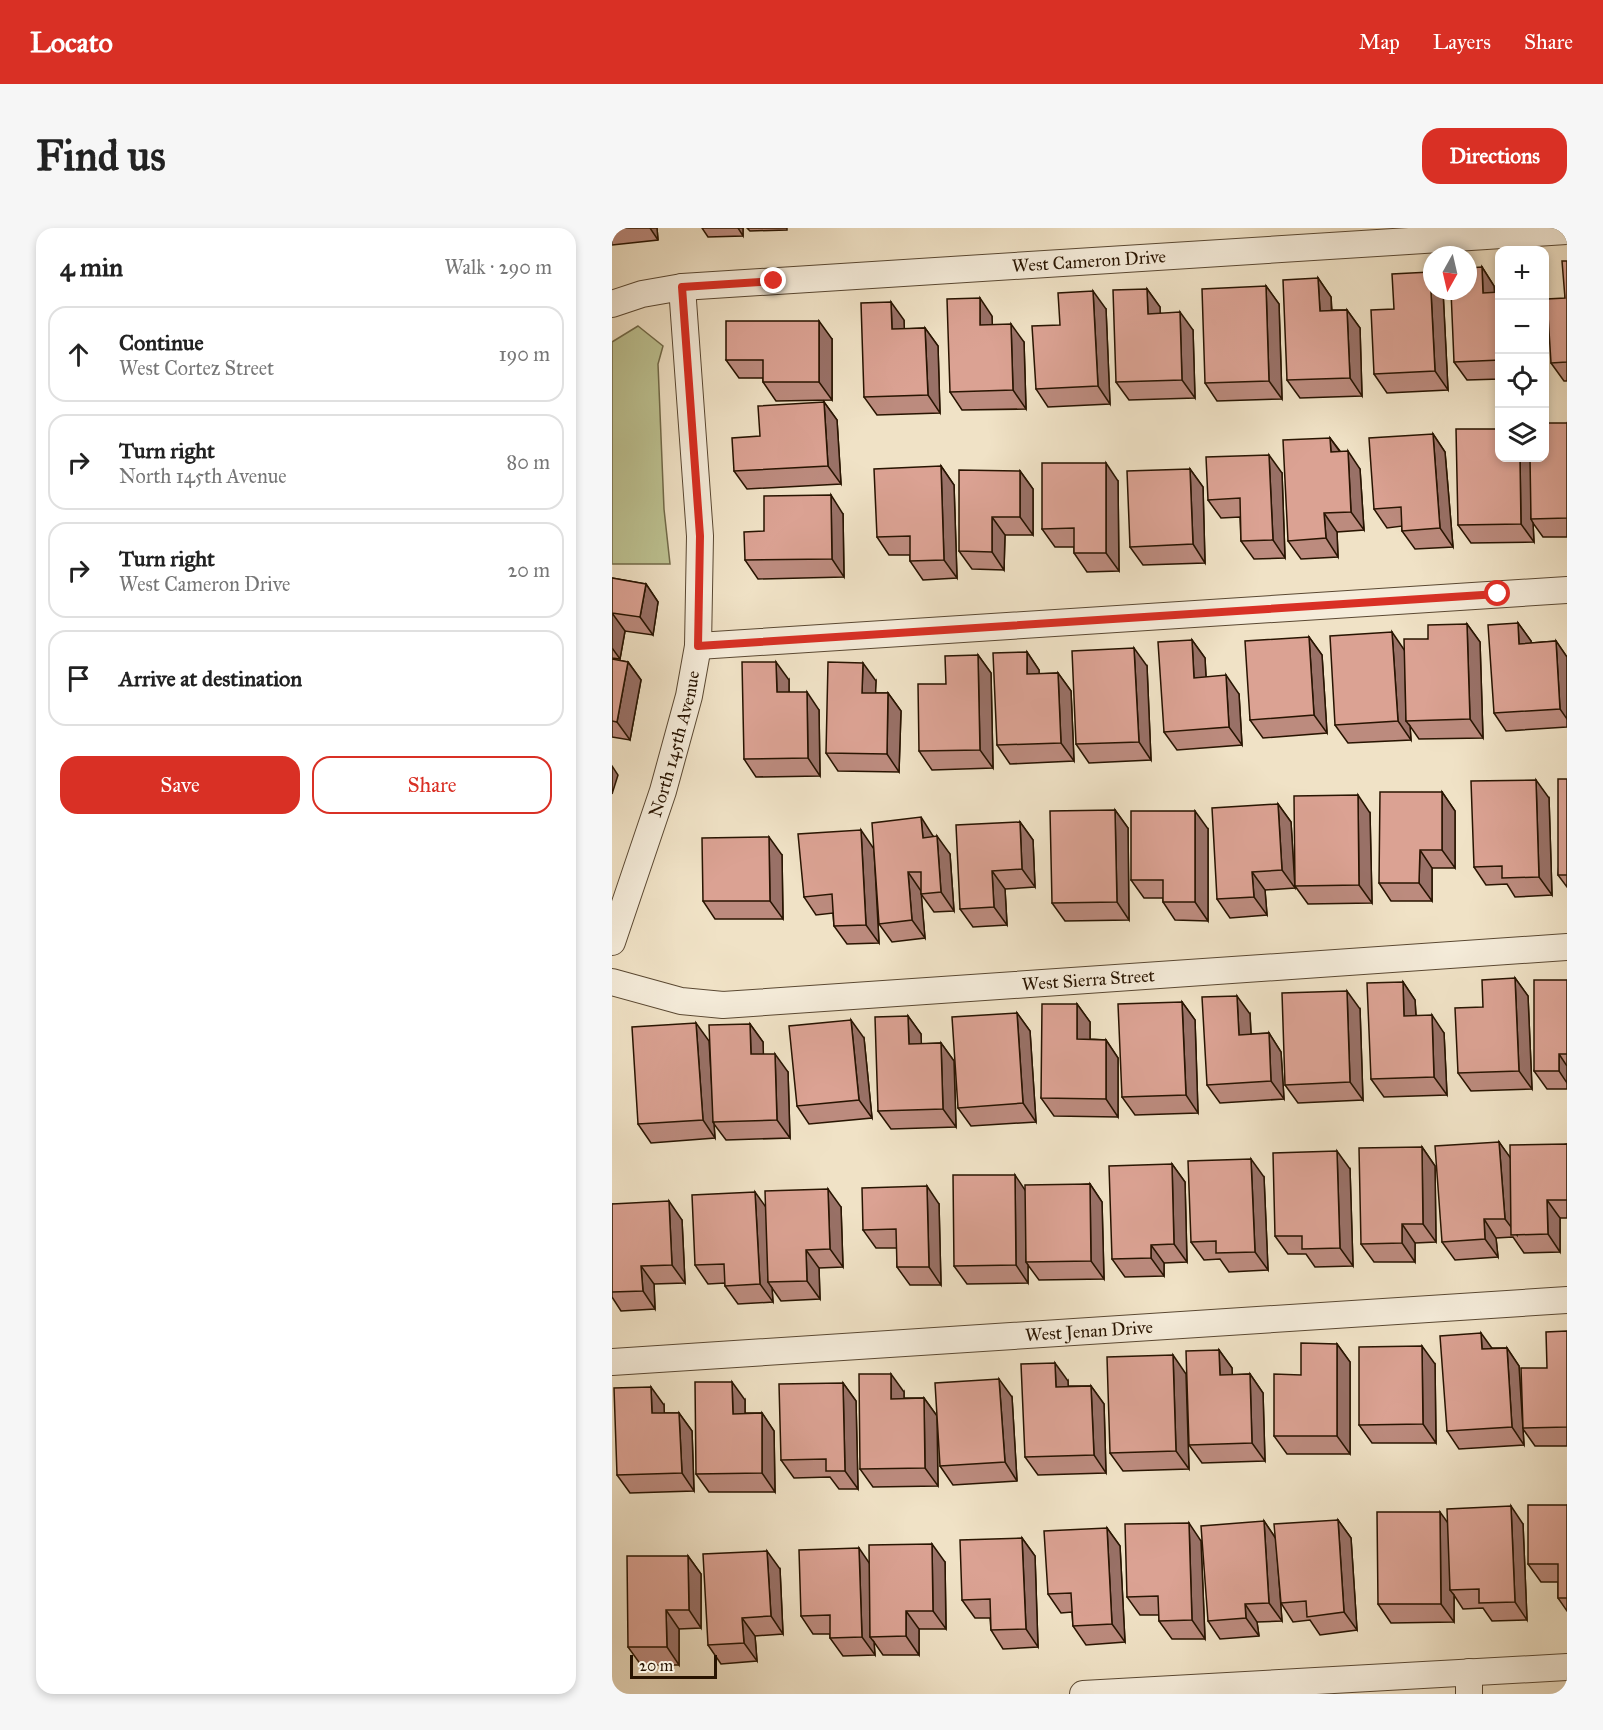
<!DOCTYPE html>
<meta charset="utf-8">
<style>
:root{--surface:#fff;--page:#f6f6f6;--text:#222;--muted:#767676;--line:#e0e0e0;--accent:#d93025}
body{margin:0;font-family:"IM FELL Great Primer",serif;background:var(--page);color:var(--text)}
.controls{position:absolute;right:18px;top:18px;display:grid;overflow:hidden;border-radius:12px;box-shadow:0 3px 9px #0003}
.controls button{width:54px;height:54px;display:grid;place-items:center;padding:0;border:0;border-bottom:2px solid var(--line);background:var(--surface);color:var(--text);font:30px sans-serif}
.compass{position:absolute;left:811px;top:18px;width:54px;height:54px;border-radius:50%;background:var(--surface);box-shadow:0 3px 9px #0003;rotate:188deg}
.scale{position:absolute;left:18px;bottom:15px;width:87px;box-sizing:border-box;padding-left:6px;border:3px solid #281401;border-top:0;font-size:16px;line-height:21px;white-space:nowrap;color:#281401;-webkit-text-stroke:4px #f5ecda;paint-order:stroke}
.stop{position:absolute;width:18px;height:18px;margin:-14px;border:4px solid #d93025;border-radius:50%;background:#fff}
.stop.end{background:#d93025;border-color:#fff;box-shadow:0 2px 6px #0008}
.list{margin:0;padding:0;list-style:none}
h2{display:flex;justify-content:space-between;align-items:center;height:78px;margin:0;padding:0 24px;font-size:26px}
h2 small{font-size:20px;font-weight:400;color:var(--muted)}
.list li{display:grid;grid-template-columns:39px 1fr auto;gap:18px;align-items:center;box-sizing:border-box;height:96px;margin:0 12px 12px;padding:0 12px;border:2px solid var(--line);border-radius:18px}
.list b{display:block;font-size:22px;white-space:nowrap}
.list p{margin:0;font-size:20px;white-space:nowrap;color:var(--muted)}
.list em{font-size:20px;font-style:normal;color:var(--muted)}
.actions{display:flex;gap:12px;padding:18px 24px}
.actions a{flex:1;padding:14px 0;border:2px solid var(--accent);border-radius:18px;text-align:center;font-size:21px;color:var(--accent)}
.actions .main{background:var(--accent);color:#fff}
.icon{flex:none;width:33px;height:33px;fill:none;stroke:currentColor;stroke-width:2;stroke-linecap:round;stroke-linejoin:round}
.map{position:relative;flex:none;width:955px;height:1466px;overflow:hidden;border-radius:18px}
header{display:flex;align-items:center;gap:36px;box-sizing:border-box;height:84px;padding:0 30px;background:var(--accent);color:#fff}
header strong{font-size:28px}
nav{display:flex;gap:33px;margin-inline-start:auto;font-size:21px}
.intro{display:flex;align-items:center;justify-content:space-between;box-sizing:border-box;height:144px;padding:0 36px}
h1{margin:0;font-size:42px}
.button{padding:15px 27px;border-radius:18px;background:var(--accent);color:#fff;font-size:21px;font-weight:700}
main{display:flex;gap:36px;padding:0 36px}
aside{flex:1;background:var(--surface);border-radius:18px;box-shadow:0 3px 9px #0003}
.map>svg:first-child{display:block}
.green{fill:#bdc292;stroke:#726b4a;stroke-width:1.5}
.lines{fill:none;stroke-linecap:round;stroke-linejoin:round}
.minor-casing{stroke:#5a4832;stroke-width:28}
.minor{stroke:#f5ecda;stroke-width:26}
.wall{fill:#bc8b7e;stroke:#281401;stroke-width:1.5}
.shaded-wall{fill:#997167;stroke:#281401;stroke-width:1.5}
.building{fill:#dba293;stroke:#281401;stroke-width:1.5}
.route{stroke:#d93025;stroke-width:8}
.labels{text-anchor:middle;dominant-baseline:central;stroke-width:5;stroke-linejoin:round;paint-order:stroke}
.street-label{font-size:18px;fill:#281401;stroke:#f5ecda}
</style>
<header>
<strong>Locato</strong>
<nav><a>Map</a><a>Layers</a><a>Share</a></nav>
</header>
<div class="intro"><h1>Find us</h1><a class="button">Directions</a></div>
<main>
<aside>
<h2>4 min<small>Walk · 290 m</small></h2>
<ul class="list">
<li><svg class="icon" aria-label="ahead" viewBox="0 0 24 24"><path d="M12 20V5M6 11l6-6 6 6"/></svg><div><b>Continue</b><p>West Cortez Street</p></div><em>190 m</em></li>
<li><svg class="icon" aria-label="right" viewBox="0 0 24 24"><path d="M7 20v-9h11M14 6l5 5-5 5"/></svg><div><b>Turn right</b><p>North 145th Avenue</p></div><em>80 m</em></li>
<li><svg class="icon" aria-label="right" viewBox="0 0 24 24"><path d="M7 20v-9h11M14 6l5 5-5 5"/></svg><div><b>Turn right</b><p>West Cameron Drive</p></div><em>20 m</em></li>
<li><svg class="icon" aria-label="arrive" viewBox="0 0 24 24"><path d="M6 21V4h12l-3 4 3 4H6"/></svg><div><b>Arrive at destination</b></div></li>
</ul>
<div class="actions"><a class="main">Save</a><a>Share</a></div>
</aside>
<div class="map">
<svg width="955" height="1466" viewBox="0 0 955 1466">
<rect width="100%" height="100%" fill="#f0e2c6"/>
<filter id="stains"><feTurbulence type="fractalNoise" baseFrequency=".00333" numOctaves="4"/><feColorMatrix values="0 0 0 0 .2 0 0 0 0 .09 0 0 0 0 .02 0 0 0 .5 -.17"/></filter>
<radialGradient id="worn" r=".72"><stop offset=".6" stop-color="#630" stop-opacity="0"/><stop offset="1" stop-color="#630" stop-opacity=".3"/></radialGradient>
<path class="green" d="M26,98L51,118L46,136L52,281L58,336H0V114Z"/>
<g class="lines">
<g class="minor-casing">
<g id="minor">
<path id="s1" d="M0,76L30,66L70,59L955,3"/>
<path d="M86,418L955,362"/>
<path id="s2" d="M0,714L51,563L77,468L86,418L88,308L70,59"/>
<path id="s3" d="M0,754L69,773L111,777L955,719"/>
<path id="s4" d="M0,1134L955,1072"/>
<path d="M471,1466L955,1439"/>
<path d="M857,1466V1444"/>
</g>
</g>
<use href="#minor" class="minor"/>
</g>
<g class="wall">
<path d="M0,0H45L46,12L0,17Z"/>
<path d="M90,0H131V8L96,9Z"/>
<path d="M135,0H175V2L138,3Z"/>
<path d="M955,33V153H952L939,135L953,70Z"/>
<path d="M870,39L882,58L883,64H888V151L855,152L842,134Z"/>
<path d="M818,44L820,47V63H831L836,162L775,165L762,146L782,81Z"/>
<path d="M706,50L719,69L720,82H735L748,100L750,168L688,170L675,152Z"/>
<path d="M654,58L667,76L670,171L605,173L593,155Z"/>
<path d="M535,61L548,79V85L581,102L583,170L517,172L504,154Z"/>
<path d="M494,81L498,176L436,179L424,161L448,97Z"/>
<path d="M380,88V97L412,114L414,181L350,182L338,164Z"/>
<path d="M292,92V101L313,100L326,118L328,185L265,187L252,169Z"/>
<path d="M220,111V172L164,173L151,154V150H127L114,132Z"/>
<path d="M212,174L225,192L229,256L135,261L122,243L148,208Z"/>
<path d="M955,195V309H931L921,295L922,314L859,315L846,297L933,230Z"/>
<path d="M821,206L833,224L841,319L803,321L790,303V298L775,300L762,281Z"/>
<path d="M718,210L728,223L748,241L752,302L725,304L726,329L689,331L676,313Z"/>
<path d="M329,238L342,257L345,350L311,352L298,333V327H277L265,309Z"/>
<path d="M578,241L591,259L593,335L531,337L518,319Z"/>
<path d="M408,243L421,261V307H393L392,342L360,341L347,323Z"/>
<path d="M670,245L673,330L642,331L629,313L628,289L609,290L596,272Z"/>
<path d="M506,253L507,343L475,344L462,325V319H443L430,301Z"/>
<path d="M231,286L232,349L146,351L133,332L152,303Z"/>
<path d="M0,350L34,356L46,374L41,407L13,403L8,431L0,430Z"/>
<path d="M906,395L919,413V415L944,413L955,429V499L894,503L882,485Z"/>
<path d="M855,396L868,414L871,510L807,511L798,498L799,512L736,515L723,497L792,422L816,411Z"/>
<path d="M697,409L710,427L715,505L651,510L638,492Z"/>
<path d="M580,412L593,430L594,449L627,466L630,517L565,522L552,504Z"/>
<path d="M415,424L427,442V446L446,445L459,463L462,533L398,536L385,517Z"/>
<path d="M366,427L379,445L381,540L320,542L307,523L334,456Z"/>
<path d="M0,431L16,434L29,452L18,512L0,509Z"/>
<path d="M535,438L539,532L477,535L464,516Z"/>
<path d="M177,452V464L207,482L208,548L144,549L132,531Z"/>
<path d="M264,453L263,465H276L289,483L287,544L226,543L214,525Z"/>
<path d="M955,551V659L946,647Z"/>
<path d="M830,564L843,583V640H820V673H779L767,655Z"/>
<path d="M937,570L940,667L903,669L895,656L874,657L862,639Z"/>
<path d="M666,576L679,594L683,660L653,662L655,687L618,690L605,671Z"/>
<path d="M503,582L516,600L517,692L453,693L440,675Z"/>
<path d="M758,585L760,675L696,676L683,658Z"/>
<path d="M408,594L421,612L423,659L393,661L395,697L361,699L348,681Z"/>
<path d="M596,601V693L563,692L551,674V670H532L519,652Z"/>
<path d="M321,608L338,626L342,683L322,684L309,666L313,710L280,714L267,696L263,632L267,715L235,716L222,698L221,685L204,687L192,669L262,620Z"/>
<path d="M170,627L171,691H103L91,673Z"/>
<path d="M903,750L916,768L920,861L859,863L846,845L871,779Z"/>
<path d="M955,752V861H935L922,843Z"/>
<path d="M791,754L803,772L804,787L832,805L835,867L772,869L759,851Z"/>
<path d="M570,774L583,792L586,885L523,887L510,869Z"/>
<path d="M465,776L478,794V811L494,812L506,830V889L442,888L429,870Z"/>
<path d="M748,781L751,872L686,875L673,857Z"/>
<path d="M405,785L418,803L424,894L359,898L346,880Z"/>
<path d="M638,786L639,806L657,805L669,824L672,871L608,875L595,857Z"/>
<path d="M296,788L309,806V816L329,815L342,833L344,899L279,901L266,883Z"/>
<path d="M138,796L151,814V826L176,844L178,910L114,912L102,896L103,910L39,915L26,896L97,813L99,844Z"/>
<path d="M252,810L260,890L197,896L185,878Z"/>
<path d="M887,914L898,930L955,916V990H948V1024L912,1025L901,1009L884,1010L886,1029L843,1032L830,1014Z"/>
<path d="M810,919L823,938L824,1014L803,1015V1034H762L749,1016Z"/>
<path d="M560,936L573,954L575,1034L552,1035V1048L513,1049L500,1031Z"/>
<path d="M738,941L741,1038L703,1039L694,1026H676L663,1008Z"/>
<path d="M652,949L656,1042L617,1044L608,1031L592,1032L579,1014Z"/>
<path d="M478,956L490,974L492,1051L427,1052L416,1037V1055L355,1056L342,1038L413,961Z"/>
<path d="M0,976L70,992L73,1055L42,1056L43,1081L9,1083L0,1069Z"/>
<path d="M327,976L329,1057H298L285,1039V1020H264L251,1002Z"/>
<path d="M154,979H229L231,1039L207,1040L208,1071L169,1073L160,1060L161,1074L126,1076L113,1058V1055L96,1056L83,1037Z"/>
<path d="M955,1103V1218H923L911,1201L912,1217L847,1221L835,1203L880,1120H895L907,1138L910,1187Z"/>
<path d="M725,1116L738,1134V1226H675L662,1208L689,1147Z"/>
<path d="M607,1122L620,1140V1147L638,1146L651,1165L653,1233L590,1235L577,1217Z"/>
<path d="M823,1136L824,1215H760L747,1197Z"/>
<path d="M574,1146L577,1241L511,1243L498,1225Z"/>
<path d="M456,1153V1158H479L492,1176L494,1245L426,1247L413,1229Z"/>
<path d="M231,1155L244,1173L246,1261H227L218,1249L182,1250L169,1232Z"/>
<path d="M292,1164V1170H312L325,1188L326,1258L261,1259L248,1241Z"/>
<path d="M400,1169L405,1253L341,1257L328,1238Z"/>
<path d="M133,1172V1185H150L162,1203L163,1264H97L84,1246Z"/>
<path d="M52,1177V1185H67L80,1203L82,1263L18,1265L5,1247Z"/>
<path d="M955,1277V1383L946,1370V1354H929L916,1336Z"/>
<path d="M726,1292L739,1310L745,1402L708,1407L698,1392L681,1394L669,1375L668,1370L670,1393L645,1394L647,1408L608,1411L596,1393L652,1293L663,1309Z"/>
<path d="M836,1294L911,1296L915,1392L880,1393L871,1380L851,1381L842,1367V1394L779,1395L766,1376Z"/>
<path d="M495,1300L508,1318L513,1414L474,1417L461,1398L460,1384L449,1385L436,1366Z"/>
<path d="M410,1310L423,1328L426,1419L391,1421L379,1402L378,1390H363L350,1372Z"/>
<path d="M589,1313L593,1411H560L547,1393V1387H528L515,1369Z"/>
<path d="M76,1328L89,1346V1400L67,1401V1437H29L16,1419Z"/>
<path d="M333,1334L334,1401H307V1427H271L262,1414L263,1427L231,1428L218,1410V1406H201L189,1388L258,1335Z"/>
<path d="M168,1341L171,1406L143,1408L145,1433L109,1436L96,1417Z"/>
</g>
<g class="shaded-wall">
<path d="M38,0H45L46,12Z"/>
<path d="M126,0H131V8Z"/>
<path d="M870,39L882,58L884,83L871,65Z"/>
<path d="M818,44L820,47V63H831L836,162L823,143Z"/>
<path d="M706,50L719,69L720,101L708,83Z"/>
<path d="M654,58L667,76L670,171L657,153Z"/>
<path d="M535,61L548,79L549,104L536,86Z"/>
<path d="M481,63L494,81L498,176L486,158Z"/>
<path d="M368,70L380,88L381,115L368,97Z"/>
<path d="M279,74L292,92L293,120L280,101Z"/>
<path d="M735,82L748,100L750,168L738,150Z"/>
<path d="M568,84L581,102L583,170L570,152Z"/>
<path d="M207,93L220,111V172L207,154Z"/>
<path d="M399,96L412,114L414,181L401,162Z"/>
<path d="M313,100L326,118L328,185L316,167Z"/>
<path d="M212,174L225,192L229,256L216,238Z"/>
<path d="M821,206L833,224L841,319L828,300Z"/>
<path d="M718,210L731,228L719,224Z"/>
<path d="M736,223L748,241L752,302L739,284Z"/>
<path d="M657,227L670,245L673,330L661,312Z"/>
<path d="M908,230H920L919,291L921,295L922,314L909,296Z"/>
<path d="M494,235L506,253L507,343L494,325Z"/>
<path d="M329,238L342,257L345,350L332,332Z"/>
<path d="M578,241L591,259L593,335L581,316Z"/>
<path d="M408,243L421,261V307L408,289Z"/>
<path d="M219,267L231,286L232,349L220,331Z"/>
<path d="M712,285L725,304L726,329L714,310Z"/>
<path d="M380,289L393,307L392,342L380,324Z"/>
<path d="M34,356L46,374L41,407L28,389Z"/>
<path d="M0,385L13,403L8,431L0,420Z"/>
<path d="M906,395L919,413L920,434L907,416Z"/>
<path d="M855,396L868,414L871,510L858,491Z"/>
<path d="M780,404L793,423L794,493L798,498L799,512L786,493Z"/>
<path d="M697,409L710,427L715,505L702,487Z"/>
<path d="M580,412L593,430L595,468L582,450Z"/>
<path d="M944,413L955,429V491L948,481Z"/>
<path d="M522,420L535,438L539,532L527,514Z"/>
<path d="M415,424L427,442L428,464L415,446Z"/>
<path d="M366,427L379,445L381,540L368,522Z"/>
<path d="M16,434L29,452L18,512L5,494Z"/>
<path d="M164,434L177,452V482L165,464Z"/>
<path d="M251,435L264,453L263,483L250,465Z"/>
<path d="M446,445L459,463L462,533L449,515Z"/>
<path d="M614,447L627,466L630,517L617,499Z"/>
<path d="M195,464L207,482L208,548L196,530Z"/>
<path d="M276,465L289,483L287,544L275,526Z"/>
<path d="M0,538L6,547L0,566Z"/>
<path d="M924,552L937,570L940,667L927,649Z"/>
<path d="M830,564L843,583V640L830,622Z"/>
<path d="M746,567L758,585L760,675L747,657Z"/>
<path d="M666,576L679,594L683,660L670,642Z"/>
<path d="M503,582L516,600L517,692L505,674Z"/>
<path d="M583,583L596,601V693L583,674Z"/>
<path d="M309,589L321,608L323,628L311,610Z"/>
<path d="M408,594L421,612L423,659L410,641Z"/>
<path d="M249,602L262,621L267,715L254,697Z"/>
<path d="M325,608L338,626L342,683L329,664Z"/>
<path d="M157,609L170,627L171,691L158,673Z"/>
<path d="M808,622L820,640V673L807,655Z"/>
<path d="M380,643L393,661L395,697L382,679Z"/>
<path d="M296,644L309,663L313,710L300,692Z"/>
<path d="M640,644L653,662L655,687L642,669Z"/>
<path d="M903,750L916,768L920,861L907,843Z"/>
<path d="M791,754L803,772L805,806L792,788Z"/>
<path d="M735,763L748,781L751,872L738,854Z"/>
<path d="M625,768L638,786L640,825L627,807Z"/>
<path d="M570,774L583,792L586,885L574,867Z"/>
<path d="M465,776L478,794V829L465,811Z"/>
<path d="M405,785L418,803L424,894L411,875Z"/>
<path d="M820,787L832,805L835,867L822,849Z"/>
<path d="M296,788L309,806L310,834L297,816Z"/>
<path d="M239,792L252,810L260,890L247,872Z"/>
<path d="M84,795L97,813L102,894H101L102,896L103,910L91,892Z"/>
<path d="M138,796L151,814L152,844L139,826Z"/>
<path d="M657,805L669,824L672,871L659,853Z"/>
<path d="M494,812L506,830V889L494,871Z"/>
<path d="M329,815L342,833L344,899L331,881Z"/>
<path d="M163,826L176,844L178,910L165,892Z"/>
<path d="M947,826L955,838V855L947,843Z"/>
<path d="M887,914L900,932L905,1007L893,991Z"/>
<path d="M810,919L823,938L824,1014L811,996Z"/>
<path d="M725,923L738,941L741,1038L728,1020Z"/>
<path d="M639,931L652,949L656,1042L643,1024Z"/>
<path d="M560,936L573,954L575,1034L562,1016Z"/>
<path d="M403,947L415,965L414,1034L416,1037V1055L404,1037Z"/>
<path d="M478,956L490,974L492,1051L479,1033Z"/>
<path d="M315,958L327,976L329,1057L317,1039Z"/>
<path d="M216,961L229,979L231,1039L218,1021Z"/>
<path d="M143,964L156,982V1054L160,1060L161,1074L148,1056Z"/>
<path d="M935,972L948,990V1024L936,1006Z"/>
<path d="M57,973L70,992L73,1055L60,1037Z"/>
<path d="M872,991L884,1010L886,1029L873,1011Z"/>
<path d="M790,996L803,1015V1034L790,1015Z"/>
<path d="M539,1017L552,1035V1048L539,1030Z"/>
<path d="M194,1022L207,1040L208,1071L195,1053Z"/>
<path d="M29,1038L42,1056L43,1081L31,1063Z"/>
<path d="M869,1105L882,1123L870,1121Z"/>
<path d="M725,1116L738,1134V1226L725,1208Z"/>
<path d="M810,1118L823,1136L824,1215L811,1196Z"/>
<path d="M895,1120L907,1138L912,1217L900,1199Z"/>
<path d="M607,1122L620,1140L621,1165L608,1147Z"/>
<path d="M561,1127L574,1146L577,1241L564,1223Z"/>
<path d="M443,1135L456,1153L457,1177L444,1159Z"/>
<path d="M279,1146L292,1164V1189L279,1171Z"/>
<path d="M638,1146L651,1165L653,1233L640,1215Z"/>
<path d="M387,1151L400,1169L405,1253L393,1234Z"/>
<path d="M120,1154L133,1172V1204L121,1186Z"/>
<path d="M231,1155L244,1173L246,1261L233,1243Z"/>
<path d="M479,1158L492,1176L494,1245L482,1227Z"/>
<path d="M39,1159L52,1177L53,1204L40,1185Z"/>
<path d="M312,1170L325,1188L326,1258L313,1240Z"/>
<path d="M67,1185L80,1203L82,1263L70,1245Z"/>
<path d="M150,1185L162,1203L163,1264L150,1245Z"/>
<path d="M899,1278L911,1296L915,1392L903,1374Z"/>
<path d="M828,1284L841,1302L838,1362L842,1367V1394L829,1376Z"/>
<path d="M726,1292L739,1310L745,1402L732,1384Z"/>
<path d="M652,1293L664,1311L670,1393L657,1375Z"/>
<path d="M577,1295L589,1313L593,1411L580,1392Z"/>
<path d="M495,1300L508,1318L513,1414L500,1396Z"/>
<path d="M410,1310L423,1328L426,1419L414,1401Z"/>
<path d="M320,1316L333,1334L334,1401L321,1383Z"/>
<path d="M247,1320L260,1339L258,1409L262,1414L263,1427L250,1409Z"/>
<path d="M155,1323L168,1341L171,1406L159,1388Z"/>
<path d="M76,1328L89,1346V1400L77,1382Z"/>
<path d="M633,1376L645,1394L647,1408L634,1390Z"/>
<path d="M54,1382L67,1401V1437L55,1419Z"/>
<path d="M294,1383L307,1401V1427L294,1408Z"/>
<path d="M130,1390L143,1408L145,1433L132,1415Z"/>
</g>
<g class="building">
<path d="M950,33H955V134L939,135L935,71L953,70Z"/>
<path d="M870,39L871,65L888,64V132L842,134L839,63H856V40Z"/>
<path d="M818,44L823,143L762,146L759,82L782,81L780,46Z"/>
<path d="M706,50L708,83L735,82L738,150L675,152L671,52Z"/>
<path d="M654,58L657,153L593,155L590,61Z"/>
<path d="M535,61L536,86L568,84L570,152L504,154L501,62Z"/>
<path d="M481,63L486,158L424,161L420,98L448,97L446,65Z"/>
<path d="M368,70V97L399,96L401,162L338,164L335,71Z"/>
<path d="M279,74L280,101L313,100L316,167L252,169L249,75Z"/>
<path d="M114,93H207V154H151V132H114Z"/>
<path d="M212,174L216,238L122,243L120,210L148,208L146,178Z"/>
<path d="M933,195H955V290L919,291L918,230H933Z"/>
<path d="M844,201H888V230H908L909,296L846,297Z"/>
<path d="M821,206L828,300L790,303L789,279L762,281L757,210Z"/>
<path d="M718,210L719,224L736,223L739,284L712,285L714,310L676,313L671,212Z"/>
<path d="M657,227L661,312L629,313L628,270L596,272L594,229Z"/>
<path d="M430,235H494V325H462V300L430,301Z"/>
<path d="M329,238L332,332L298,333V308L265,309L262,241Z"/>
<path d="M578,241L581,316L518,319L515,243Z"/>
<path d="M347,242L408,243V289H380V324L347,323Z"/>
<path d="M219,267L220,331L133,332L132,304L152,303V268Z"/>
<path d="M0,350L34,356L28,389L0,385V387Z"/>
<path d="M906,395L907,416L944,413L948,481L882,485L876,397Z"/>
<path d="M855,396L858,491L794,493L792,411H816V397Z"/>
<path d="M780,404L786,493L723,497L718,408Z"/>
<path d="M697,409L702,487L638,492L633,413Z"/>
<path d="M580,412L582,450L614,447L617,499L552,504L546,414Z"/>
<path d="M522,420L527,514L464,516L460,423Z"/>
<path d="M415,424V446L446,445L449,515L385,517L381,425Z"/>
<path d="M366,427L368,522L307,523L306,456H334L333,428Z"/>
<path d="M0,431L16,434L5,494L0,493Z"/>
<path d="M130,434H164L165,464H195L196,530L132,531Z"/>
<path d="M216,434L251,435L250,465H276L275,526L214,525Z"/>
<rect x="946" y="551" width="9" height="96"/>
<path d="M924,552L927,649L890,650V638L862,639L859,553Z"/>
<path d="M768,564H830V622H808L807,655H767Z"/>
<path d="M746,567L747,657L683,658L682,568Z"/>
<path d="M666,576L670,642L640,644L642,669L605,671L600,580Z"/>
<path d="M503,582L505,674L440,675L438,583Z"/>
<path d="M519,583H583V674H551V652H519Z"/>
<path d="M309,589L311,610L325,608L329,664L309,666V644H296L300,692L267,696L260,595Z"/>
<path d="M408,594L410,641L380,643L382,679L348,681L344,597Z"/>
<path d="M249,602L254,697L222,698L220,666L192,669L186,606Z"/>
<path d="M157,609L158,673H91L90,610Z"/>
<path d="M903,750L907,843L846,845L843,780L871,779L870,752Z"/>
<path d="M922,752H955V826H947V843H922Z"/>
<path d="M791,754L792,788L820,787L822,849L759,851L755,755Z"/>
<path d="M735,763L738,854L673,857L670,765Z"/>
<path d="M625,768L627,807L657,805L659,853L595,857L590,769Z"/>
<path d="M570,774L574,867L510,869L506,776Z"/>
<path d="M430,776H465V811L494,812V871L429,870Z"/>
<path d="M405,785L411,875L346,880L340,789Z"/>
<path d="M296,788L297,816L329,815L331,881L266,883L263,789Z"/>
<path d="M239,792L247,872L185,878L177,798Z"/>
<path d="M84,795L91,892L26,896L20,799Z"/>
<path d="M138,796L139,826H163L165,892L101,894L97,797Z"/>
<path d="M887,914L893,991H872L873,1011L830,1014L823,918Z"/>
<path d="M955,916V972H935L936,1006L899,1007L898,917Z"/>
<path d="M810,919L811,996H790V1015L749,1016L747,920Z"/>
<path d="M725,923L728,1020L690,1021V1008H663L661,925Z"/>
<path d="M639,931L643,1024L604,1025V1013L579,1014L576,933Z"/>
<path d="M560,936L562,1016L539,1017V1030L500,1031L497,938Z"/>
<path d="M341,947H403L404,1037L342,1038Z"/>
<path d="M478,956L479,1033L414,1034L413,957Z"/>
<path d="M315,958L317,1039H285L284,1001L251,1002L250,960Z"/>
<path d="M216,961L218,1021L194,1022L195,1053L156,1054L153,963Z"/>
<path d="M143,964L148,1056L113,1058L112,1036L83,1037L80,967Z"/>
<path d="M57,973L60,1037L29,1038L31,1063L0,1064V976Z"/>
<path d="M955,1103V1199L911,1200L909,1140H935L934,1104Z"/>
<path d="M869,1105L870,1121L895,1120L900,1199L835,1203L828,1108Z"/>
<path d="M689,1115L725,1116V1208H662V1146L689,1147Z"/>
<path d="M810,1118L811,1196L747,1197V1119Z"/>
<path d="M607,1122L608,1147L638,1146L640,1215L577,1217L574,1123Z"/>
<path d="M561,1127L564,1223L498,1225L495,1129Z"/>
<path d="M443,1135L444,1159L479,1158L482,1227L413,1229L409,1136Z"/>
<path d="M247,1146H279V1171L312,1170L313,1240L248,1241Z"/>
<path d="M387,1151L393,1234L328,1238L323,1155Z"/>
<path d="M83,1154H120L121,1186L150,1185V1245L84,1246Z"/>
<path d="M231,1155L233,1243H214V1231L169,1232L167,1156Z"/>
<path d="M39,1159L40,1185H67L70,1245L5,1247L2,1160Z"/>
<path d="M916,1277H955V1370H946V1336H916Z"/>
<path d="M899,1278L903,1374L867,1375V1361L838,1362L835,1281Z"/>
<path d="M765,1284H828L829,1376H766Z"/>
<path d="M726,1292L732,1384L695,1389L694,1373L669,1375L662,1296Z"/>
<path d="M652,1293L657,1375L633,1376L634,1390L596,1393L589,1298Z"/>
<path d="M577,1295L580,1392L547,1393L546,1368L515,1369L513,1296Z"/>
<path d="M495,1300L500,1396L461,1398L459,1365L436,1366L432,1303Z"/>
<path d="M410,1310L414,1401L379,1402L378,1371L350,1372L348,1312Z"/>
<path d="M320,1316L321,1383H294V1408L258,1409L257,1317Z"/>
<path d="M247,1320L250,1409L218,1410V1387L189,1388L187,1322Z"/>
<path d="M155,1323L159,1388L130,1390L132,1415L96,1417L91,1326Z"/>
<path d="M15,1328H76L77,1382H54L55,1419H16Z"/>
</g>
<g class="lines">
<path class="route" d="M162,53L70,59L88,308L86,418L886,366"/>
</g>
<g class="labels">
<g class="street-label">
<text stroke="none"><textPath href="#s1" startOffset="480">West Cameron Drive</textPath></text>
<text stroke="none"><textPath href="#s2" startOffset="208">North 145th Avenue</textPath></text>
<text stroke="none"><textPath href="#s3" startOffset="480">West Sierra Street</textPath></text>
<text stroke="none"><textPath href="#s4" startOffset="478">West Jenan Drive</textPath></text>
</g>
</g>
<rect width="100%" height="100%" filter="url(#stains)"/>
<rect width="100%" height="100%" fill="url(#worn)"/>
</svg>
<div class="controls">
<button>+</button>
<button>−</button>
<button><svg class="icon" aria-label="locate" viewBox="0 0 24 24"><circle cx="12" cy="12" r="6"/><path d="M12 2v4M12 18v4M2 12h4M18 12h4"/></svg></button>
<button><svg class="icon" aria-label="layers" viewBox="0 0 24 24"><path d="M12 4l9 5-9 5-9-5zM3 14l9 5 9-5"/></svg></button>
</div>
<svg class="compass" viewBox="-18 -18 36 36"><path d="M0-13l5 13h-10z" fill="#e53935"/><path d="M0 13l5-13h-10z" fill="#767676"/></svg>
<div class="scale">20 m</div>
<div class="stop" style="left:886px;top:366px"></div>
<div class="stop end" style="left:162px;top:53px"></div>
</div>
</main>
